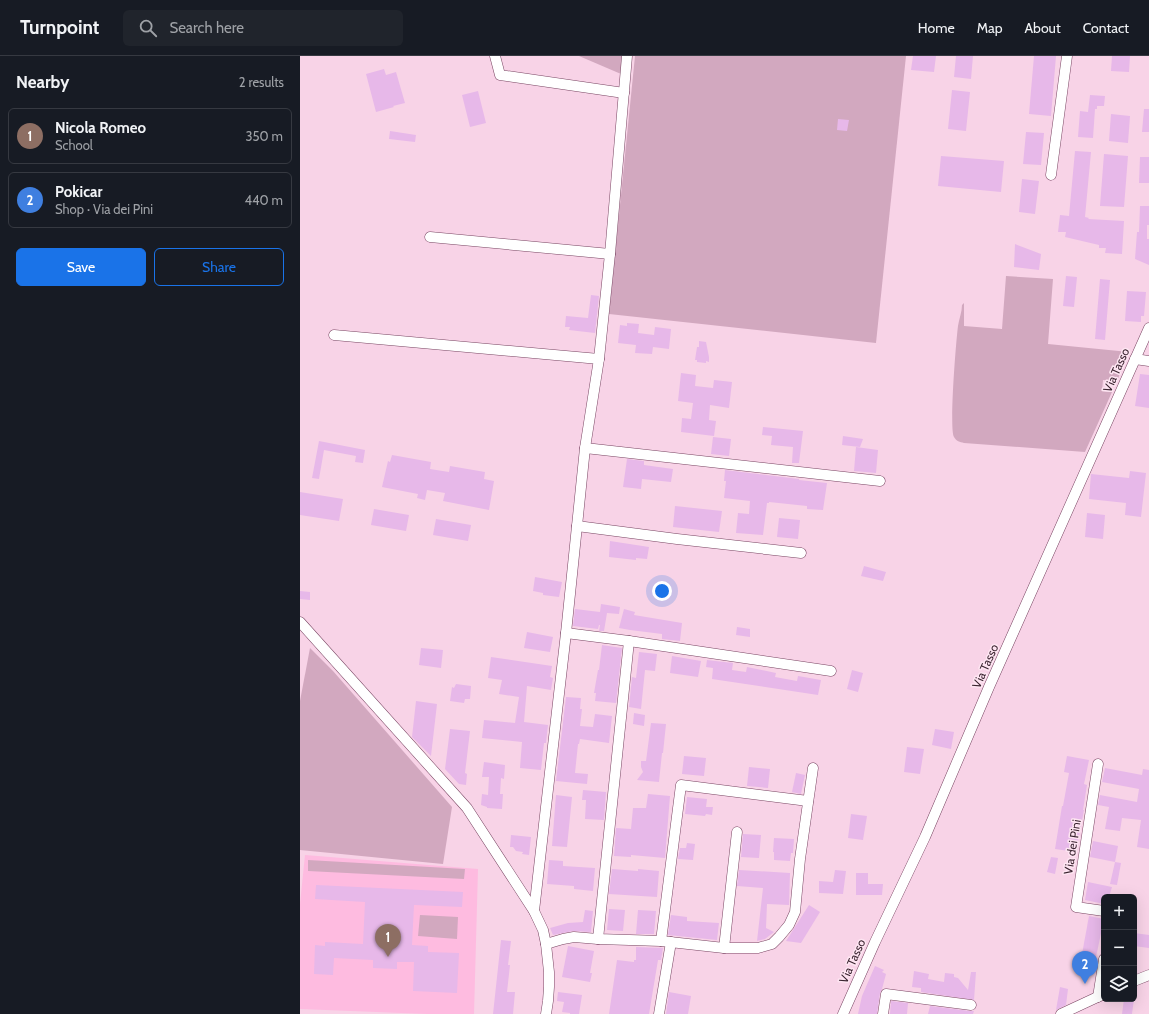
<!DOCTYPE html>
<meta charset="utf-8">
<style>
:root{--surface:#171b24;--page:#20242c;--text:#f1f3f6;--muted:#9ea1a6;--line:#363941;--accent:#1a73e8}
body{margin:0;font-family:Cabin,sans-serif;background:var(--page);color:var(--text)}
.controls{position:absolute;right:12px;bottom:12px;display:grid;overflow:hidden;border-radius:6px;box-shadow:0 4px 16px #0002}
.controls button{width:36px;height:36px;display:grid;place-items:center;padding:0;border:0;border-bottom:1px solid var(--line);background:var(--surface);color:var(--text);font:20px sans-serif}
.you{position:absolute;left:362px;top:535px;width:14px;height:14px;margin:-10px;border:3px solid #fff;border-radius:50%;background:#1a73e8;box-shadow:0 0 0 6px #1a73e833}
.badge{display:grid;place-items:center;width:26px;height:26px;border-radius:50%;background:var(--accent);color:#fff;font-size:13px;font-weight:700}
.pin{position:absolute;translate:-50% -33px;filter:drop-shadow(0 1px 2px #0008)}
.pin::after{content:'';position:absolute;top:21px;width:14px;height:12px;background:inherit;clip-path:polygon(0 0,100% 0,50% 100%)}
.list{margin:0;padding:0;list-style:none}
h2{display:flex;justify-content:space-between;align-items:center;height:52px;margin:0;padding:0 16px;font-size:17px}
h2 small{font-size:13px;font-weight:400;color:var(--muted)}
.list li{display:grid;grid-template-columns:26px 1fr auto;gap:12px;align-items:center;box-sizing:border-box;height:56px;margin:0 8px 8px;padding:0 8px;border:1px solid var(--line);border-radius:6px}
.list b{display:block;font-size:15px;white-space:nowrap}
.list p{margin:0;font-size:13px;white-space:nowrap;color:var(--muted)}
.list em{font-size:13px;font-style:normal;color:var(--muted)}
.actions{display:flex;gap:8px;padding:12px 16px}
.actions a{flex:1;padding:9px 0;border:1px solid var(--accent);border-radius:6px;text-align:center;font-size:14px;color:var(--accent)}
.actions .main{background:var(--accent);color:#fff}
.icon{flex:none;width:22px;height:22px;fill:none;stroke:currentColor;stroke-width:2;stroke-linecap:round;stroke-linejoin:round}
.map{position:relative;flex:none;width:849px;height:958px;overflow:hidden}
header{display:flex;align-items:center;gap:24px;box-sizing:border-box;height:56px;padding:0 20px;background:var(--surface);border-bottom:1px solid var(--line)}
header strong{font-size:19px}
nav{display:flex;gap:22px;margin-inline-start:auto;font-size:14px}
.search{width:280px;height:36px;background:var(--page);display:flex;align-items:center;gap:10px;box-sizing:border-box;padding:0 14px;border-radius:6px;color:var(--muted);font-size:15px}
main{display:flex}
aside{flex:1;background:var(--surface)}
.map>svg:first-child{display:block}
.built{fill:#febbe0}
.green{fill:#d2a8bf}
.building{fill:#e7b8e9}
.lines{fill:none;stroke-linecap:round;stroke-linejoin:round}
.minor-casing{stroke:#784562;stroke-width:11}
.minor{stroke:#fff;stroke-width:10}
.labels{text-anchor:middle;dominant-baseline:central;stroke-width:3;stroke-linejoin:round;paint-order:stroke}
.street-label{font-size:12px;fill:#39232f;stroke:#fee5f2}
</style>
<header>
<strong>Turnpoint</strong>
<div class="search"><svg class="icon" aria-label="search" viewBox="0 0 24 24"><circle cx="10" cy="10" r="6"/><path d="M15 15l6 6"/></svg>Search here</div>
<nav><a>Home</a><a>Map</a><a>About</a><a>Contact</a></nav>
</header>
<main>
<aside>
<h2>Nearby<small>2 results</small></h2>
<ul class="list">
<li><span class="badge" style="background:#8d6e63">1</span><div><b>Nicola Romeo</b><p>School</p></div><em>350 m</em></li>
<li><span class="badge" style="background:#3f7fe0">2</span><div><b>Pokicar</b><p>Shop · Via dei Pini</p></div><em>440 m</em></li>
</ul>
<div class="actions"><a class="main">Save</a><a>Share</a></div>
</aside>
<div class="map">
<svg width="849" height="958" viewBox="0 0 849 958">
<rect width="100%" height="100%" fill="#f8d3e7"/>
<path class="built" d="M5,799L178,813L174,958H127L0,953V848Z"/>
<g class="green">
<path d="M279,0H322L321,18Z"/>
<path d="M335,0H606L576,287L309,258Z"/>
<path d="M706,220L753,223L748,288L829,296L817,325L803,324L802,335L812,336L785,396L664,387C660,386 656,385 654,381C649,373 656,285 658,270C659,263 662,256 662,249L664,247V270L702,273Z"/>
<path d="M10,592L33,615L152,751L143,808L0,794V645Z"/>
<path d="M8,804L165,813L164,823L8,815Z"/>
<path d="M120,859L158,861L157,883L118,880Z"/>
</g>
<g class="building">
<path d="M613,0H636L634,16L611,14Z"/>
<path d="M656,0H673L671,23L654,21Z"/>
<path d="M734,0H756L751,60L729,58Z"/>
<path d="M812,0H830L829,16L811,15Z"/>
<path d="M84,13L86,19L96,16L105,47L93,50L94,51L76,56L66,18Z"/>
<path d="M652,34L670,36L666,75L648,73Z"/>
<path d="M178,35L186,67L170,71L162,39Z"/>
<path d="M790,39L805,40L804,50H797V53H795L793,82L778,81L780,55L788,56Z"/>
<path d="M844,53H849V76H842Z"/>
<path d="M811,58L830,60L828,87L809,85Z"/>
<path d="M538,63L549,64L547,75L537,74Z"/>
<path d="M90,75L116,79L115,86L89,83Z"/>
<path d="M726,76L744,77L741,109L723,108Z"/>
<path d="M775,95L791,96L785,161L789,162L788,163L824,165L822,198L805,197L806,192H799V189L765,181L766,176H758L760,159L769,160Z"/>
<path d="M804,98L828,100L824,151L800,150Z"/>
<path d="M641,100L704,105L701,136L638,130Z"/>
<path d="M840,101H849V127H839Z"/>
<path d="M722,123L739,125L735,158L719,156Z"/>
<path d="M840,150H849V169H847V183H849V209L835,203L837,176H839Z"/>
<path d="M715,188L741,198L739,214L714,211Z"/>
<path d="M766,220L777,221L774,251L763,250Z"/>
<path d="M800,223L810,224L805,284L795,283Z"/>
<path d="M827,235L846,236L844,260H841V266L825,265Z"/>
<path d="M291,239L299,240L295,277L269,274L270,271H265L266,260L288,262Z"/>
<path d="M327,267L339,268L338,277L354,279L355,271L371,273L369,293L353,291L352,298L335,297L336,289L318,287L320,269L327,270Z"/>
<path d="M399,285L406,286L409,301V306L406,305V307L397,306V304H395L397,291H399Z"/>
<path d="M381,317L396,319L395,330L413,332L414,324L432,326L429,352L410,349L409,364L416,365L414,380L381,376L382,362L391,363L393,347L378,345Z"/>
<path d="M840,318L849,319V352L835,350Z"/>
<path d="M463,371L503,375L499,407H492L493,391L471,389L472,380L462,379Z"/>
<path d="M543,380L563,383L560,391L542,389Z"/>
<path d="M413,381L431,383L429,400L411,398Z"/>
<path d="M19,385L65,394L63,407L55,406L56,400L24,394L19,423L12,422Z"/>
<path d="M556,391L578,394L576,417L554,415Z"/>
<path d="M92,399L131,406L130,413L149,416L150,410L185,416L184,423L194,425L189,454L143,445L145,437L127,434L125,444L117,442L118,438L82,431L88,405L90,406Z"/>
<path d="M327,403L344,405V409L373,413L371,426L342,423L341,433L323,431Z"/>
<path d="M425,414L499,423V424L527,427L523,454L507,453V450L469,446V447H467L463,479L436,477L438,457L449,458L450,445L424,442L426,425H424Z"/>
<path d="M830,415L846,417L841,461L825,459L826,447L789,443L791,418L829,422Z"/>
<path d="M0,436L43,443L39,465L0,459Z"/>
<path d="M375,450L422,455L419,476L373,471Z"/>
<path d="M74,453L109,459L106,475L71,469Z"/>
<path d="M787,457L805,459L803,483L785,481Z"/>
<path d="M479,462L500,464L498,483L477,481Z"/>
<path d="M136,463L171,469L168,485L133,479Z"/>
<path d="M310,485L349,491L347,503L336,502V504L309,501Z"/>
<path d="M564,510L586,516L583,525L561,520Z"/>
<path d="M235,521L262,526L259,541L243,539V537L233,535Z"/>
<path d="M0,535L10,536V544L0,543Z"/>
<path d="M301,548L320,551L319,558L307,557L304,575H299L300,569H299L298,573L273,570L275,553L300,556Z"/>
<path d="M324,553L335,556L334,559L382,567L380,585L362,583V578L330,574L319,572Z"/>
<path d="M437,571L450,573V581L436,579Z"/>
<path d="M227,576L253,581L250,596L224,592Z"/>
<path d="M302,589L322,592L316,647L295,645L296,637H294L298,614H299Z"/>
<path d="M121,592L143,594L141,612L119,609Z"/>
<path d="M339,596L357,598L355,615L345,614L341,653L329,651L332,621L336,622Z"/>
<path d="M372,600L401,605L398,621L370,617Z"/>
<path d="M191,601L252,610L250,621L253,622L251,634L227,630L224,666L248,669L246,687H244L241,714L220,712L222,686L182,682L184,664L215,667L219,641L199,638L202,624L188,622Z"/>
<path d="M407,604L433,607L432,614L446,616L447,611L476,617L475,621L497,625L498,620L521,624L518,639L412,623L413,612L406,611Z"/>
<path d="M552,614L563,617L558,636L547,633Z"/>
<path d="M156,628L171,630L170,643H165L164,647L150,645L152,631L154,632Z"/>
<path d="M266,641L281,642L280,653H282L280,670L293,671L295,658L312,660L309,687L280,683L279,688H278L275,717L288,718L287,728L256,725Z"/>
<path d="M116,645L137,648L131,700L112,681Z"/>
<path d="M334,657L345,659L344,670L333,668Z"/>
<path d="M351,667L366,668L363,697H362L359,726L337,724L343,716L341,711V705H346Z"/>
<path d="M150,673L170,675L165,717L167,718L166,729L159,728L145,713Z"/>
<path d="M635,673L654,676L651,693L632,689Z"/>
<path d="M607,691L624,693L620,718L604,716Z"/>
<path d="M384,700L406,702L404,720L382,718Z"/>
<path d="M767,700L789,704L784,728L787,729L783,754H784L776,796L755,793L762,750H763L769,717L764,716Z"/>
<path d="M184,706L205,709L204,723L201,722L200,738H203L202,753L187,752V751L181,749L182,738L188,739L189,721H182Z"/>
<path d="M449,711L470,713L468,732L447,730Z"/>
<path d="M805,712L842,719L843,713L849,714V793L837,791L841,764L822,762L820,775L805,773L809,751L798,749L800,739L837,746L839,733L802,726Z"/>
<path d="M496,717L505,719L501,738L492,736Z"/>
<path d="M283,734L306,736L304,764L285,763L286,744H282Z"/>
<path d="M348,738L370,740L365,802L331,799V801L314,800L316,772L331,773L333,752H346Z"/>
<path d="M256,739L272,741L267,791L252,790Z"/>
<path d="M387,741L407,743L406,751H413L412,759L406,758L405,760L385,758Z"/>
<path d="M551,758L567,760L563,784L548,782Z"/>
<path d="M443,778L461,779L459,802L441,801Z"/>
<path d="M211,779L231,781L229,799L222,798L223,796L216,795L213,791H210Z"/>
<path d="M474,782L494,783L493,797H491L490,805L474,804V796H473Z"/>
<path d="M793,785L818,790L815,806L821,807L817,829L810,828L815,806L790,801Z"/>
<path d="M387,787L395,788L393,804L378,803L380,792H386Z"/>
<path d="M751,801L758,802L755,818L747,816Z"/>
<path d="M249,804L263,805V810L295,812L293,835L274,833V830L247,828Z"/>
<path d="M312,813L338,815V813L359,815L357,841L309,838Z"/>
<path d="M439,814L490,817L489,849L467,848L466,872L474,876L465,883L457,885L463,832L437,830Z"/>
<path d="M535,814L546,815L543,838L519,837V825L533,826Z"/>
<path d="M556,817H568V828H583L582,839H556Z"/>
<path d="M788,826L812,831L809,841H804V848L785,844Z"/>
<path d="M16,829L163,836L162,851L114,849L112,889L128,890V896L159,897L157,937L113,935L114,906H97V913L73,912V904L34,902L33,919L14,918L15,889L25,890V886L63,888L65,846L15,843Z"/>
<path d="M509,849L520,856L501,887L486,885Z"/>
<path d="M309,853L325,854L323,875L307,874Z"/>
<path d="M285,854L293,855L291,876L273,875L253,879L250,872L268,867L283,866Z"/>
<path d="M338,854L356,855L354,878H336Z"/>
<path d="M371,859L387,861V865L419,867L417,884L368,879Z"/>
<path d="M789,860L804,863L796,901L782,898Z"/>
<path d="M834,877L849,879V892L834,890Z"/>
<path d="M201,884L211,885L208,909H210L207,936H215L213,958H193Z"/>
<path d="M268,890L294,895L290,917H292L290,926L262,921Z"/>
<path d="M336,891L363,892L361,904H358L349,958H309L317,904L334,906V904H336Z"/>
<path d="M575,910L584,914L582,916L586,918L582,933L580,937L577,958H558L562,940Z"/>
<path d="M614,915L629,918L628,923L644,926L645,917L654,918V921L658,922L668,934L671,916H676L674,944L621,936V932L612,931Z"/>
<path d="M760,931L768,933L766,949L756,954Z"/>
<path d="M258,936L282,939L279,958H270V957L262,956L264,946L257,945Z"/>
<path d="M369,936L391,940L388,958H366Z"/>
<path d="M824,943H834L832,958H822Z"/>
<path d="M591,945L608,947L607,958H590Z"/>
<path d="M630,950L670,955H674L673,958H628Z"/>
</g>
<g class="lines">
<g class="minor-casing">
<g id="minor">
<path d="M195,0L200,19L324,37"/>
<path d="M751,119L767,0"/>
<path d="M130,181L310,198"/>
<path d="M34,279L299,303"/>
<path d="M835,303L849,305"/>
<path d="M285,392L580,425"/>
<path d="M277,470L377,483L501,497"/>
<path d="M0,566L167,752L234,855L243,874L246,888L249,916V931L248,945L246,958"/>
<path d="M266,577L329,585L531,615"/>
<path d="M798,708L776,851L804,855"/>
<path d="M234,855L266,577L285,392L299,303L310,198L327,0"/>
<path d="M298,883L329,585"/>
<path d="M361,885L381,729L508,745"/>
<path d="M246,888L263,883L274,881L298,883L361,885L424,892H458L472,888L479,881L489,869L495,856L500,803L513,712"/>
<path d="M424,892L437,776"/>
<path d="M834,925L849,919"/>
<path d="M798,941L804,903"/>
<path d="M359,958L371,886"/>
<path d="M543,958L575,886L625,781L689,631L849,272"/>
<path d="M583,958L586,938L671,949"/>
<path d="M761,958L804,938"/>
</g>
</g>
<use href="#minor" class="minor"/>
</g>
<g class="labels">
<g class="street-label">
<text transform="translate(816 314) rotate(-66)">Via Tasso</text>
<text transform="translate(685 610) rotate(-66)">Via Tasso</text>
<text transform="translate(772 791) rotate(-81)">Via dei Pini</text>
<text transform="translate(552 905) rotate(-66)">Via Tasso</text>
</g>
</g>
</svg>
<div class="controls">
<button>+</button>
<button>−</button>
<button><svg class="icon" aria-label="layers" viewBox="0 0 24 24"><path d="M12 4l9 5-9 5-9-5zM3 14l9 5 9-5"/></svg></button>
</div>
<div class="you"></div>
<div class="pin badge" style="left:88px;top:901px;background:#8d6e63">1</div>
<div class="pin badge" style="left:785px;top:928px;background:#3f7fe0">2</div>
</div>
</main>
